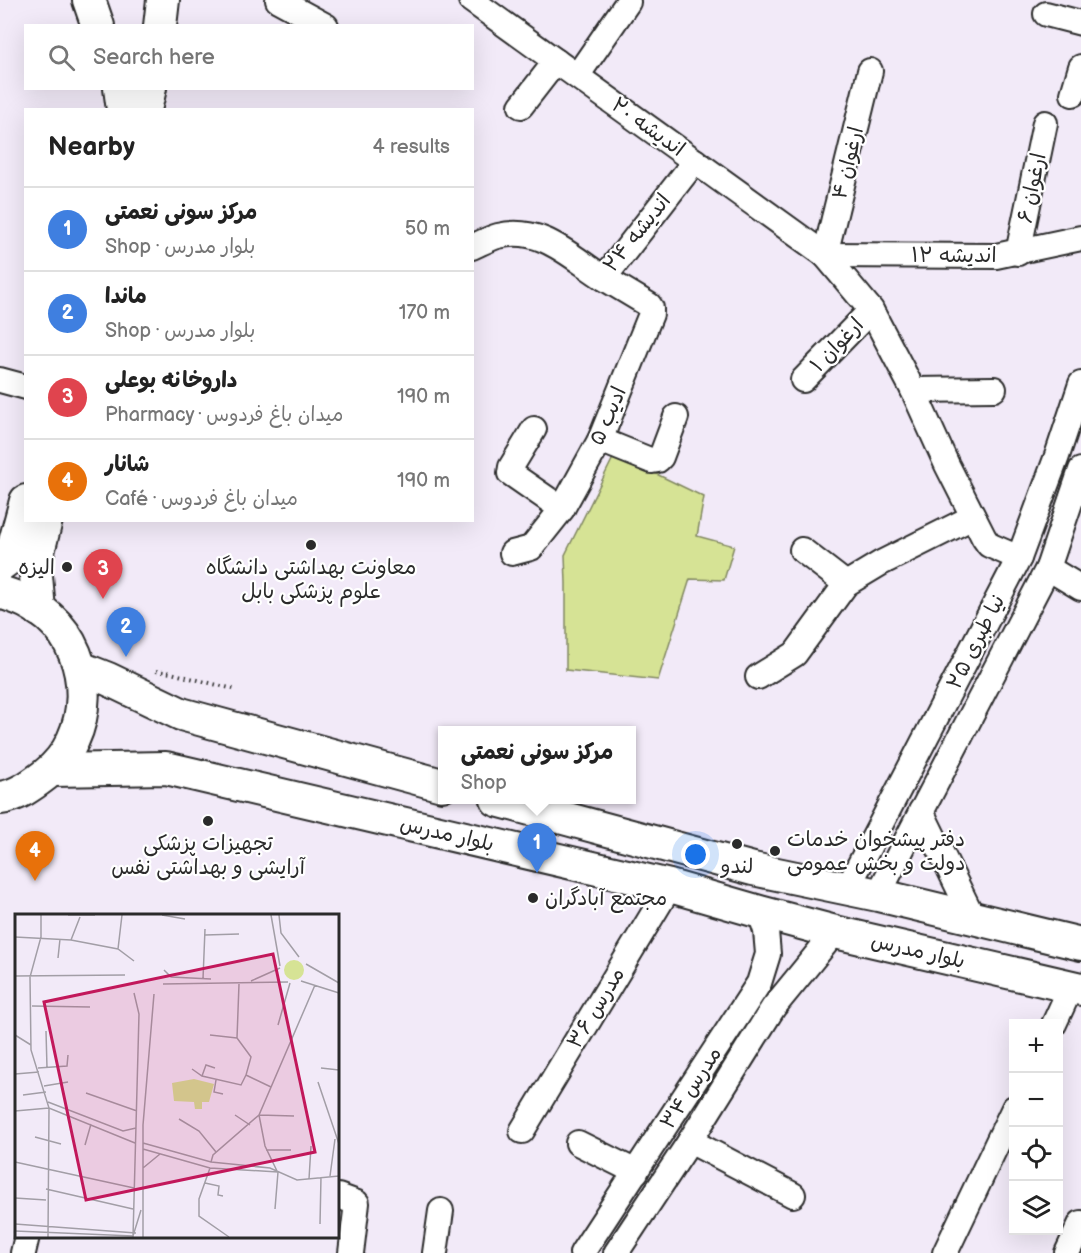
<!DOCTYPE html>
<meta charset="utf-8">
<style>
:root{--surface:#fff;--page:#f2f2f2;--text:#222;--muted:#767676;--line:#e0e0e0;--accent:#0f766e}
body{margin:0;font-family:"Balsamiq Sans","Playpen Sans Arabic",sans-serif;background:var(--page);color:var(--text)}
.controls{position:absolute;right:18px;bottom:18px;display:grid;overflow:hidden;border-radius:0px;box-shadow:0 6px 24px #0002}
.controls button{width:54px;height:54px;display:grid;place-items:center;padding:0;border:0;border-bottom:2px solid var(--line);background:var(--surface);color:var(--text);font:30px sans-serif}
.you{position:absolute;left:696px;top:855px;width:21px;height:21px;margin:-15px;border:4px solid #fff;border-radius:50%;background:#1a73e8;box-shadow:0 0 0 9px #1a73e833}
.badge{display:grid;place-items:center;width:39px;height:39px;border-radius:50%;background:var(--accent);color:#fff;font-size:20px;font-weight:700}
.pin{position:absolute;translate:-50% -50px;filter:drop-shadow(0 2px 3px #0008)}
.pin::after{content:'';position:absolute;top:32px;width:21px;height:18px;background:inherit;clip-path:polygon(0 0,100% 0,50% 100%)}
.popup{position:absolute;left:438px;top:726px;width:198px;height:78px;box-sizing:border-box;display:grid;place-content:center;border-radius:0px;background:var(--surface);filter:drop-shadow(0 2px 4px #0005);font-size:20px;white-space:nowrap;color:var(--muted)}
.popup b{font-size:22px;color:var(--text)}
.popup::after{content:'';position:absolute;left:50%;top:100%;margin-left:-12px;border:12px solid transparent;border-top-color:var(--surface)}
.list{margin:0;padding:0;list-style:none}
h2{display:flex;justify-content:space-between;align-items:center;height:78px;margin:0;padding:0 24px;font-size:26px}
h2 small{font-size:20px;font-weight:400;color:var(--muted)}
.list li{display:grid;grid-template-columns:39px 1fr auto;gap:18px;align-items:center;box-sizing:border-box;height:84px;padding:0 24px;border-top:2px solid var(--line)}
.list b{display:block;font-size:22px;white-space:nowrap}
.list p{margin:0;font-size:20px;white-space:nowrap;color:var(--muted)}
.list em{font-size:20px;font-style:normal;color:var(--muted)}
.icon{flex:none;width:33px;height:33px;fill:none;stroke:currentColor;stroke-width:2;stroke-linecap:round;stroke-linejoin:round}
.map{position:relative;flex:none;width:1081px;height:1253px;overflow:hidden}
.search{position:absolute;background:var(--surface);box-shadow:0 6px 24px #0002;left:24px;top:24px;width:450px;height:66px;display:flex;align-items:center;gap:15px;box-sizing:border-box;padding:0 21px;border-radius:0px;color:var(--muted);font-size:22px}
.panel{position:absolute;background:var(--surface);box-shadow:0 6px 24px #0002;left:24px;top:108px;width:450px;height:414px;border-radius:0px}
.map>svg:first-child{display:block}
.green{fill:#d6e395;stroke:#808760;stroke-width:1.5}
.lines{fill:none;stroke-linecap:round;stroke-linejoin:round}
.minor-casing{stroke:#2b2b2b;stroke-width:28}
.major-casing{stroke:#2b2b2b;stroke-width:36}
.path{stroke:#2b2b2b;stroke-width:4;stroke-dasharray:1.5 4.5;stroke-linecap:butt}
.minor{stroke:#fff;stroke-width:24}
.major{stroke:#fff;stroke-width:32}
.poi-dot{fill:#2b2b2b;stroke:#fff;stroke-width:2}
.labels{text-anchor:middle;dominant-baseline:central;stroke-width:4.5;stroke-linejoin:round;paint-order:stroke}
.street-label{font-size:21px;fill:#2b2b2b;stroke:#fff}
.poi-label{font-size:21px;fill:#2b2b2b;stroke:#fff}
.inset-road{fill:none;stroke:#a29ea6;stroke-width:1.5}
.view{fill:#c2185b;fill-opacity:0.15;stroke:#c2185b;stroke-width:3}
.inset-edge{fill:none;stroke:#2b2b2b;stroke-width:3}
</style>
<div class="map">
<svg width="1081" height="1253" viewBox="0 0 1081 1253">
<rect width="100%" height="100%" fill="#f2eaf8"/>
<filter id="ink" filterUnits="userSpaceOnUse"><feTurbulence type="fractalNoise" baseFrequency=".0167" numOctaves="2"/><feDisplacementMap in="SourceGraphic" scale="12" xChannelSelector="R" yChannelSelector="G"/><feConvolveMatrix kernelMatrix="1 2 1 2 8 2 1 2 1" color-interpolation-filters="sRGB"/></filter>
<g filter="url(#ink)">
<path class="green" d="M615,454L704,497L697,536L734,546L724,580L690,579L658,680L566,670V583L565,555Z"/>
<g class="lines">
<g class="minor-casing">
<g id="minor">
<path d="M278,0L326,26"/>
<path d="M471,0L825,255L871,310L913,390L947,465L984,538L989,545L1019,558"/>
<path d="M1046,14L1081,23"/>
<path d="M577,76L628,2"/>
<path d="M1073,94L1081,67"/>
<path d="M521,106L556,61"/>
<path d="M472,247C481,243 490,238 498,236C541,225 571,257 604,278L695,161"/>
<path d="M1018,253L1045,123"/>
<path d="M825,255L996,256L1081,238"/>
<path d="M825,255L870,71"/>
<path d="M0,380L26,387"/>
<path d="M803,380L871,310"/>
<path d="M913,390L994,389"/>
<path d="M534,429L511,467L510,473L562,509"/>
<path d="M600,440L652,461L658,460L661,457L676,417"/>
<path d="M802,550L846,584"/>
<path d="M512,553L531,548L562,509L600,440L651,314V308L649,305L604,278"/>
<path d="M1048,568L1081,588"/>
<path d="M758,677L795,654L846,584L881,563L973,517"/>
<path d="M921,811L973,918"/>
<path d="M847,889L1019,558L1057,456L1081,384"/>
<path d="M878,895L1048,568L1081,470"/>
<path d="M1054,1024L1071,987"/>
<path d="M522,1131L670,886"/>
<path d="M690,1141L793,1195"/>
<path d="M578,1143L636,1172"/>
<path d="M338,1196L357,1203L351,1253"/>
<path d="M23,1253L27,1236"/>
<path d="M435,1253L441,1211"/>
<path d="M582,1253L759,983L768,954L766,931L760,912"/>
<path d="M616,1253L690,1141L773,1008L835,932"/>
<path d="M945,1253L1014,1108"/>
<path d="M1067,1253L1081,1223"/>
</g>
</g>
<g class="major-casing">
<g id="major">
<path d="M89,0L98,26"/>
<path d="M160,26L163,0"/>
<path d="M120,88L123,110"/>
<path d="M145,110L150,88"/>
<path d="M0,565L11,557L26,501"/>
<path d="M0,592C19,598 33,603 49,617C95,657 94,738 45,775C32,785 17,796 0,798"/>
<path d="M39,610L35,564L46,520"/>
<path d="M80,668L108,679L181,714L442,785"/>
<path d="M53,770L166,768L670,886L760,912L835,932L1081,989"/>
<path d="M497,800L753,869L878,895L1081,944"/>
</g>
</g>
<path class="path" d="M156,671L171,673L237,690"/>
<use href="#minor" class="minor"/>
<use href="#major" class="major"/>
</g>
</g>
<g class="poi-dot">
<circle cx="311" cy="545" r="6"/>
<circle cx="67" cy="567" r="6"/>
<circle cx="208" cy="821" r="6"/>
<circle cx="737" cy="844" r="6"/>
<circle cx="775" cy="851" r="6"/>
<circle cx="533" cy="898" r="6"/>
</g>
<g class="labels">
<g class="street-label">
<text transform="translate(648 127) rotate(36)">اندیشه ۲۰</text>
<text transform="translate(848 163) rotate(-76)">ارغوان ۴</text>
<text transform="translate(1032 188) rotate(-78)">ارغوان ۶</text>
<text transform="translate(637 233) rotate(-51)">اندیشه ۲۴</text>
<text x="954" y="255">اندیشه ۱۲</text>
<text transform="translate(837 345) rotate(-46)">ارغوان ۱</text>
<text transform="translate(608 416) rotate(-66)">ادیب ۵</text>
<text transform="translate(976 642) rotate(-63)">نیا طبری ۲۵</text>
<text transform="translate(447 834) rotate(13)">بلوار مدرس</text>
<text transform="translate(918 951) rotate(13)">بلوار مدرس</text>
<text transform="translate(596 1008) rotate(-59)">مدرس ۳۶</text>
<text transform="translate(691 1088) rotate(-57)">مدرس ۳۴</text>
</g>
<g class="poi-label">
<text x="55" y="567" text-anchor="end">الیزه</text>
<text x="311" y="567">معاونت بهداشتی دانشگاه<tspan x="311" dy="24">علوم پزشکی بابل</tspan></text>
<text x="787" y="839" text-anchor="start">دفتر پیشخوان خدمات<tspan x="787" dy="24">دولت و بخش عمومی</tspan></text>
<text x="208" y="843">تجهیزات پزشکی<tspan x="208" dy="24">آرایشی و بهداشتی نفس</tspan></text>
<text x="737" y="866">لندو</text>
<text x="545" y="898" text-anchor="start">مجتمع آبادگران</text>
</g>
</g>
<g transform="translate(15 914)">
<rect width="324" height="324" fill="#f2eaf8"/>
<path d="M269 56a10 10 0 1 1 20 0a10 10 0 1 1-20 0ZM179,165L199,170L194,188H187V195H180L179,188L159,187L157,169Z" fill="#d6e395"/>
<path class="inset-road" d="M26,1V23L15,63L16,136L34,194L33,323M53,1H80M147,1L170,5M256,1L265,52M264,1L266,19L284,43M190,21L224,20M0,23L56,26L103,35L119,47M56,26L65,3M103,35L107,1M43,44L45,25M291,50L324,69M149,56L156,63L196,65M0,62L110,61M188,65L190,15M236,67L265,54M286,67L324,79M148,70L273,68M224,70L222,124L236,143L231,161L256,173M17,92L75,93M263,111L275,69M31,117L32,154M0,121L16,131M195,121L222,124M23,154L52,152L53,141M306,154L324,156M177,155L187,162L226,171L231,161M0,160L24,158M187,162L191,151L200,154M201,166L199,178L208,180M303,168L324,230M29,172L53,168M71,179L122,197M8,181L31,178M33,188L108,217L121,214M0,197L34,194L120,229M220,201L235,211M244,201L250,232L262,257M244,201L279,202M164,205L184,217L201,238M20,223L46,230M128,229L196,248L255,254L282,266L324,262M70,231L76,210M128,235L195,254L263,258M251,236H276M0,248L119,274M196,248L198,241L244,201L300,71M128,254L145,240M195,254L184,285V302L214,323M315,262L320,225M294,265L296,232M190,269L204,272L203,281L208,282M31,275L118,295M0,284L31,286M260,295L263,258M0,310L121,319M305,310L306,263M0,317L118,322L126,296M118,323L124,100L119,79M128,323V211L139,80"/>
<path class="view" d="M258,40L300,238L71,286L29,88Z"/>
<rect width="324" height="324" class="inset-edge"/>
</g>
</svg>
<div class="controls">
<button>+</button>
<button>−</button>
<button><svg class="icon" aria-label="locate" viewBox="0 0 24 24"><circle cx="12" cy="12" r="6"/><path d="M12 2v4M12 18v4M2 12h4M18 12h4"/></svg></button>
<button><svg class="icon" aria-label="layers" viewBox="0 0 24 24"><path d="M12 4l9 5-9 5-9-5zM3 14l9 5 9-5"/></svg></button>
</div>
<div class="you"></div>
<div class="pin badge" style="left:537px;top:873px;background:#3f7fe0">1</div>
<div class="popup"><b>مرکز سونی نعمتی</b>Shop</div>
<div class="pin badge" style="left:126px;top:657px;background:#3f7fe0">2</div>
<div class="pin badge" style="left:103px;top:599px;background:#e0444e">3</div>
<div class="pin badge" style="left:35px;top:881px;background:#e8710a">4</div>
<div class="search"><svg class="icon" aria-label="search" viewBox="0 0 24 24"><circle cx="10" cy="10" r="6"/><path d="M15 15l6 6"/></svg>Search here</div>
<section class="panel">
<h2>Nearby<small>4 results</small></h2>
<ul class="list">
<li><span class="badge" style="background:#3f7fe0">1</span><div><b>مرکز سونی نعمتی</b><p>Shop · بلوار مدرس</p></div><em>50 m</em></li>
<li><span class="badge" style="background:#3f7fe0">2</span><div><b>ماندا</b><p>Shop · بلوار مدرس</p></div><em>170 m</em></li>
<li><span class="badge" style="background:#e0444e">3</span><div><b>داروخانه بوعلی</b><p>Pharmacy · میدان باغ فردوس</p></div><em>190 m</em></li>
<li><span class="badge" style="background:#e8710a">4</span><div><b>شانار</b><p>Café · میدان باغ فردوس</p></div><em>190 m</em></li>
</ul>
</section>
</div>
